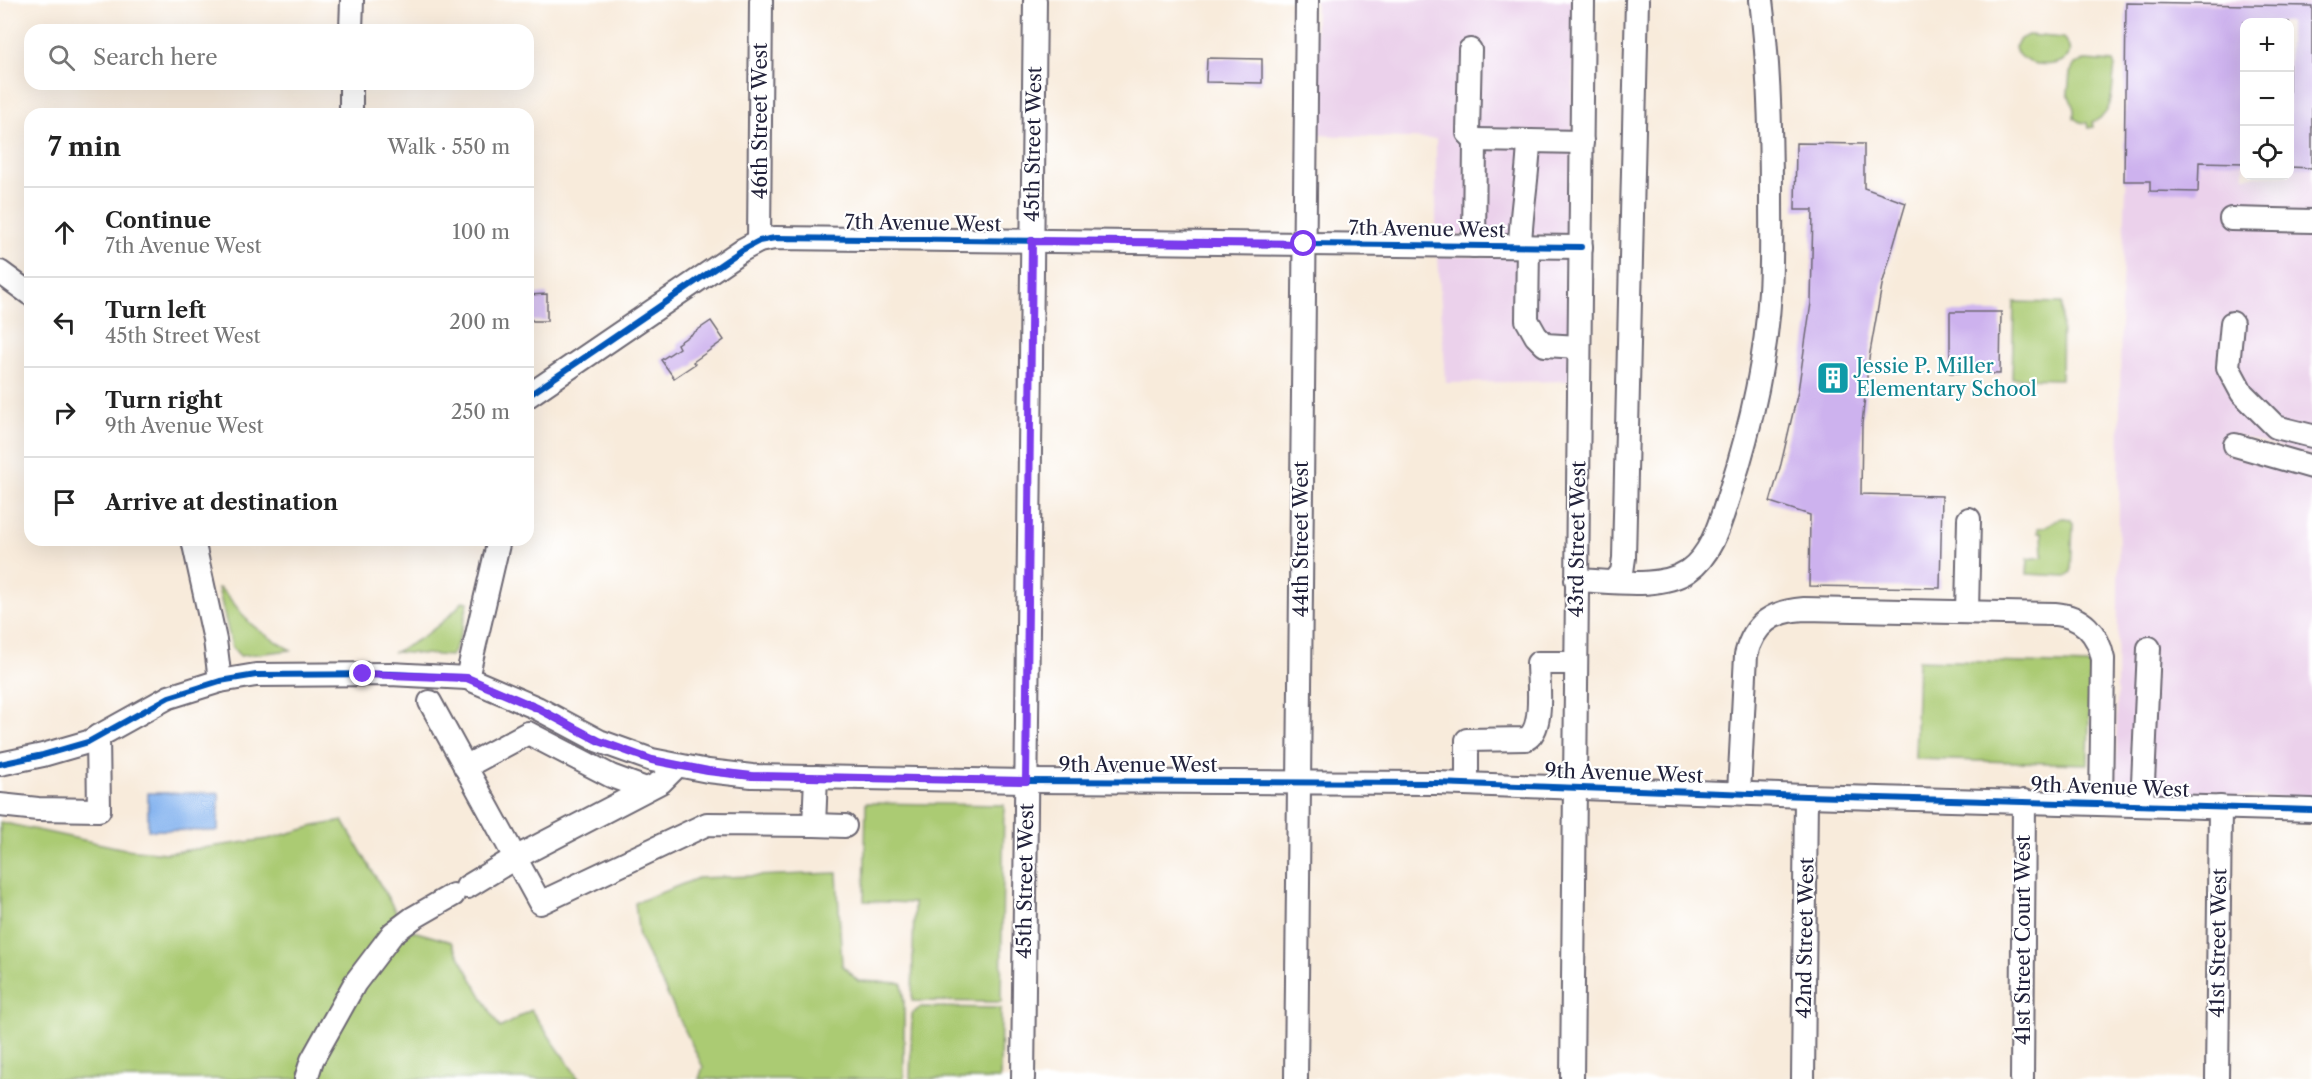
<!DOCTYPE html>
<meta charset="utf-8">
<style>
:root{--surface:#fff;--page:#f6f6f6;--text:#222;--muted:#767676;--line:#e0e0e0}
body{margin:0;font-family:"Libre Caslon Text",serif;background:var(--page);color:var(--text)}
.controls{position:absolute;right:18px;top:18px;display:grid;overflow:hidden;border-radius:12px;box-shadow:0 6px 24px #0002}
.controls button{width:54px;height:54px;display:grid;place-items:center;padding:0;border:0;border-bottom:2px solid var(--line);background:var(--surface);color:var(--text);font:30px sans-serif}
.stop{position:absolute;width:18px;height:18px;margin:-14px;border:4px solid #7c3aed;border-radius:50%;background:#fff}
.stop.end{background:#7c3aed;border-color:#fff;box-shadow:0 2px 6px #0008}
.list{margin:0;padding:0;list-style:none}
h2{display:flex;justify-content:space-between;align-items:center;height:78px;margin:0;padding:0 24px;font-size:26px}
h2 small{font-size:20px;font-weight:400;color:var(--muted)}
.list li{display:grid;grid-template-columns:39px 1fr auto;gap:18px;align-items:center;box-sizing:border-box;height:90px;padding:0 24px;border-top:2px solid var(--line)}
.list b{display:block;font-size:22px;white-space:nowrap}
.list p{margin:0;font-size:20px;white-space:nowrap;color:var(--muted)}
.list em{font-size:20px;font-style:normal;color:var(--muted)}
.icon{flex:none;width:33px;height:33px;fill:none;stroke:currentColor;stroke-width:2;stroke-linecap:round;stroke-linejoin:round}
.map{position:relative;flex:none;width:2312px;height:1079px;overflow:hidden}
.search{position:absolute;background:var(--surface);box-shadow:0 6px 24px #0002;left:24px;top:24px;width:510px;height:66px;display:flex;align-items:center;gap:15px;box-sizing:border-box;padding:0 21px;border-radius:18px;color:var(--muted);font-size:22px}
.panel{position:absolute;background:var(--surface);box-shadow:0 6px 24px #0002;left:24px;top:108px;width:510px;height:438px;border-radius:18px}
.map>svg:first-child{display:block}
.built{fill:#ebd1eb;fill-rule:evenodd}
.green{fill:#abcb73;stroke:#667657;stroke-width:1.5}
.water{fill:#84b3ef;stroke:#536a95;stroke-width:1.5}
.building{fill:#cdb2ee}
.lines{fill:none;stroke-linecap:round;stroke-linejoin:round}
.minor-casing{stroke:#6d6873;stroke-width:26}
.minor{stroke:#fff;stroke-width:22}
.cycleway-casing{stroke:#fff;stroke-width:10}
.cycleway{stroke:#0057b8;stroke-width:6}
.route{stroke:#7c3aed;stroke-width:8}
.labels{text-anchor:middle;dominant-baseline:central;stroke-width:4.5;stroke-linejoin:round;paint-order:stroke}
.street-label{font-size:20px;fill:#22223b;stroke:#fff}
.culture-label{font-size:20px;fill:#0d838f;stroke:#fff;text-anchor:start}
</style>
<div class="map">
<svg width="2312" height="1079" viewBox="0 0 2312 1079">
<rect width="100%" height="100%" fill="#fff"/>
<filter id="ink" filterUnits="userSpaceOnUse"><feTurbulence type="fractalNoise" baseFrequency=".0167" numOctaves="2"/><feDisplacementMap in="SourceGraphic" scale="12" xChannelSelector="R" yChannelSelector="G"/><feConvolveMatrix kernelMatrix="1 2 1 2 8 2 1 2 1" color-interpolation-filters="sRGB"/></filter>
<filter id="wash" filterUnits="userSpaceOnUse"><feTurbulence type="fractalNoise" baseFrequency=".008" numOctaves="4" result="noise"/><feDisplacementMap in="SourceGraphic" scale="24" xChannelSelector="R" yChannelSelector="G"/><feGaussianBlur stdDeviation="1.35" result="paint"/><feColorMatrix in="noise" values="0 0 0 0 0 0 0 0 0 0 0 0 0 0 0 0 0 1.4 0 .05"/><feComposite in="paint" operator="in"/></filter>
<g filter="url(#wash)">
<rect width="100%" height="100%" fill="#f8ebdb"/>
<g class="built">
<path d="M1316,0H1574L1571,236L1436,235V139L1314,135Z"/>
<path d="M2134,0H2312V456L2229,433L2224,453L2312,478V799L2116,793L2121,308ZM2244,22H2290V176H2244Z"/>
<path d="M1438,256L1571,257L1570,381L1446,383Z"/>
</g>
<g class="green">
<path d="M2028,35L2063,38C2091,69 2019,74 2015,47L2020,39Z"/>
<path d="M2086,60L2113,62L2115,67C2111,87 2116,115 2092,122L2093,127L2088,128L2087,123L2080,122L2074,118V109L2068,93L2070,73L2075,64Z"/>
<path d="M2014,302L2062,303L2061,379L2012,378Z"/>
<path d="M2064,518L2070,519L2073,523L2071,572L2066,576L2027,574L2028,559L2043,557L2042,533H2038V528C2049,528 2053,518 2064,518Z"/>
<path d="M218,588C226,590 242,616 250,623C263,635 277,642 291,650L240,656L232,647Z"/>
<path d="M463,601L468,602C464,620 461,639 451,656L395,652C423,639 444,624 463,601Z"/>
<path d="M1918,660L2090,665L2088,764L1915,759Z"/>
<path d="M866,803L1004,805L1001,1002L912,1001L914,903L864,901Z"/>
<path d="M343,821L406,929L451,942L500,1028L531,1010L579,1079H0V822L125,849L166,853L268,839L315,826Z"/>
<path d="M837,873L842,965L858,981L902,983L904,1003V1079H699L703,1067L639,937L635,903L698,878Z"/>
<path d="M921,1007L1001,1008L1000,1079H910L912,1014Z"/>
</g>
<path class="water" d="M148,793H219L218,831L148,830Z"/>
<g id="blocks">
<g class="building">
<path d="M2126,3L2312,6V168L2289,167V22H2244V163L2199,162L2198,192L2150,191V181H2124Z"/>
<path d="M1207,58L1262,59V83L1206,82Z"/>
<path d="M1796,143L1864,144V188L1906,203L1882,285L1869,358L1862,424L1861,494L1942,496L1940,588L1809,586L1810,515L1770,502L1781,464L1798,391L1811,303L1813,210H1795Z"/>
<path d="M547,294V321H533L528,316V295Z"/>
<path d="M1950,312H2001L2000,374L1950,373Z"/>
<path d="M711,321L724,340L693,362L695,364L674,378L661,360L679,348L677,344Z"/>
</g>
</g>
</g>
<g filter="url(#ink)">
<use href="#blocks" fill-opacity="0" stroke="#6d6873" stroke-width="1.5"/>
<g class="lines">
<g class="minor-casing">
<g id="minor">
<path d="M351,30L352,0"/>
<path d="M1470,50L1468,133L1475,140"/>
<path d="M351,114V84"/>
<path d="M2231,219L2312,221"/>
<path d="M759,241L761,0"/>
<path d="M1474,246L1475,140L1582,142"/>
<path d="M1520,246C1521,211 1528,177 1529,141"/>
<path d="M1528,246L1527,320L1536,336L1545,345L1579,347"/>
<path d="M0,272L30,294"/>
<path d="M2232,323L2228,367L2242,393L2276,427L2312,436"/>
<path d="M528,396L742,250L759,241L775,238L1581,247"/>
<path d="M2235,445L2312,467"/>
<path d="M193,540L215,640L220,681"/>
<path d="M1576,580C1609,581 1660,590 1688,571C1713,554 1721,519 1730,492C1751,427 1766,360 1770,291C1772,259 1771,227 1771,196C1771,130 1769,65 1761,0"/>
<path d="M1615,581L1622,572L1624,558L1637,0"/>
<path d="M1967,612L1969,519"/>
<path d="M467,678L499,540"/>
<path d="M430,702L540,903L707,824L814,825L816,777"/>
<path d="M0,764L43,755L88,742L169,697L220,681L256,675L390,674L467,678L537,708L599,741L652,760L708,771L752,776L1026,781L1436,783L1806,796L2312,810"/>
<path d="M465,767L528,733L611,776L646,789"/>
<path d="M1467,784V740L1526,739C1545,729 1538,683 1538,663H1576"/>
<path d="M1739,793L1746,655C1754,623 1773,611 1804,609L2055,614C2082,616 2098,633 2103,659L2101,804"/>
<path d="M0,805L38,809L99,810L98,736"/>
<path d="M2142,805L2149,648"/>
<path d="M814,825L845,826"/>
<path d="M467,887L515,858L661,782L677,766"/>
<path d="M306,1079L312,1060L355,983L393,933L413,918L453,895"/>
<path d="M1023,1079L1035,0"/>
<path d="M1296,1079L1307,0"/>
<path d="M1572,1079L1583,0"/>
<path d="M1803,1079L1806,796"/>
<path d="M2022,1079L2024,801"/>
<path d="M2217,1079L2220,807"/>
</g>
</g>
<use href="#minor" class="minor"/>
<g class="cycleway-casing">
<g id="cycleway">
<path d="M528,396L742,250L759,241L775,238L1581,247"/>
<path d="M0,764L43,755L88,742L169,697L220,681L256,675L390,674L467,678L537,708L599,741L652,760L708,771L752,776L1026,781L1436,783L1806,796L2312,810"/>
</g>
</g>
<use href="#cycleway" class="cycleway"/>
</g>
</g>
<g class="lines" filter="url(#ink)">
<path class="route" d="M363,674L467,678L537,708L599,741L652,760L708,771L752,776L1026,781L1032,241L1304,244"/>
</g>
<defs>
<g id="building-square" transform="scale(1.725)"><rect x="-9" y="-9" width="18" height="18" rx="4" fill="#0f9aa8" stroke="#fff"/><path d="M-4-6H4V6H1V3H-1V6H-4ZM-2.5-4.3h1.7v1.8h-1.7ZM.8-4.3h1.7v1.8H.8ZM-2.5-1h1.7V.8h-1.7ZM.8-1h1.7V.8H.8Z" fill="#fff"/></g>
</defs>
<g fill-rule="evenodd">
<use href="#building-square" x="1833" y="378"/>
</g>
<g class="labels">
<g class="street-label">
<text transform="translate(760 121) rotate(-90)">46th Street West</text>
<text transform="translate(1033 144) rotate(-89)">45th Street West</text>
<text transform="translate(923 223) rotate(1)">7th Avenue West</text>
<text transform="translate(1427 229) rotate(1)">7th Avenue West</text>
<text transform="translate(1301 539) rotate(-90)">44th Street West</text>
<text transform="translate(1577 539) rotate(-89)">43rd Street West</text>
<text x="1138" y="765">9th Avenue West</text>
<text transform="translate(1624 773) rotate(2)">9th Avenue West</text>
<text transform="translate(2110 787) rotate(2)">9th Avenue West</text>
<text transform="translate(1025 881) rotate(-89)">45th Street West</text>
<text transform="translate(1805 938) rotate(-89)">42nd Street West</text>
<text transform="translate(2023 940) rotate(-90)">41st Street Court West</text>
<text transform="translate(2218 943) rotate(-89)">41st Street West</text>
</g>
<g class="culture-label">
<text x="1856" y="366">Jessie P. Miller<tspan x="1856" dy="23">Elementary School</tspan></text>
</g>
</g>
</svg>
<div class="controls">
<button>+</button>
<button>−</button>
<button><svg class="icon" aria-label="locate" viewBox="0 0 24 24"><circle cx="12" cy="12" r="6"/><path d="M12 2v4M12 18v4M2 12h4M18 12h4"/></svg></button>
</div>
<div class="stop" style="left:1304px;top:244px"></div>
<div class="stop end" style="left:363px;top:674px"></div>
<div class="search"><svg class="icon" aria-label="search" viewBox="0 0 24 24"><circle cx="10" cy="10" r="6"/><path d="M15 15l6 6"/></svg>Search here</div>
<section class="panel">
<h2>7 min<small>Walk · 550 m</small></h2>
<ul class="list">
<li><svg class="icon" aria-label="ahead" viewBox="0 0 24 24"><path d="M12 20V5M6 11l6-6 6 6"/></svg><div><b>Continue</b><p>7th Avenue West</p></div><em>100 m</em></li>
<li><svg class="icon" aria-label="left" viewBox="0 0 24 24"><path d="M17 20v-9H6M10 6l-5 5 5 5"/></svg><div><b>Turn left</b><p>45th Street West</p></div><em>200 m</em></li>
<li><svg class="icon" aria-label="right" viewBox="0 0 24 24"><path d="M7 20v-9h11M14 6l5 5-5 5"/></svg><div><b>Turn right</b><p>9th Avenue West</p></div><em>250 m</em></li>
<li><svg class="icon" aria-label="arrive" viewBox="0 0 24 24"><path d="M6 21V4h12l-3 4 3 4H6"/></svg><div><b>Arrive at destination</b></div></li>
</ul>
</section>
</div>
